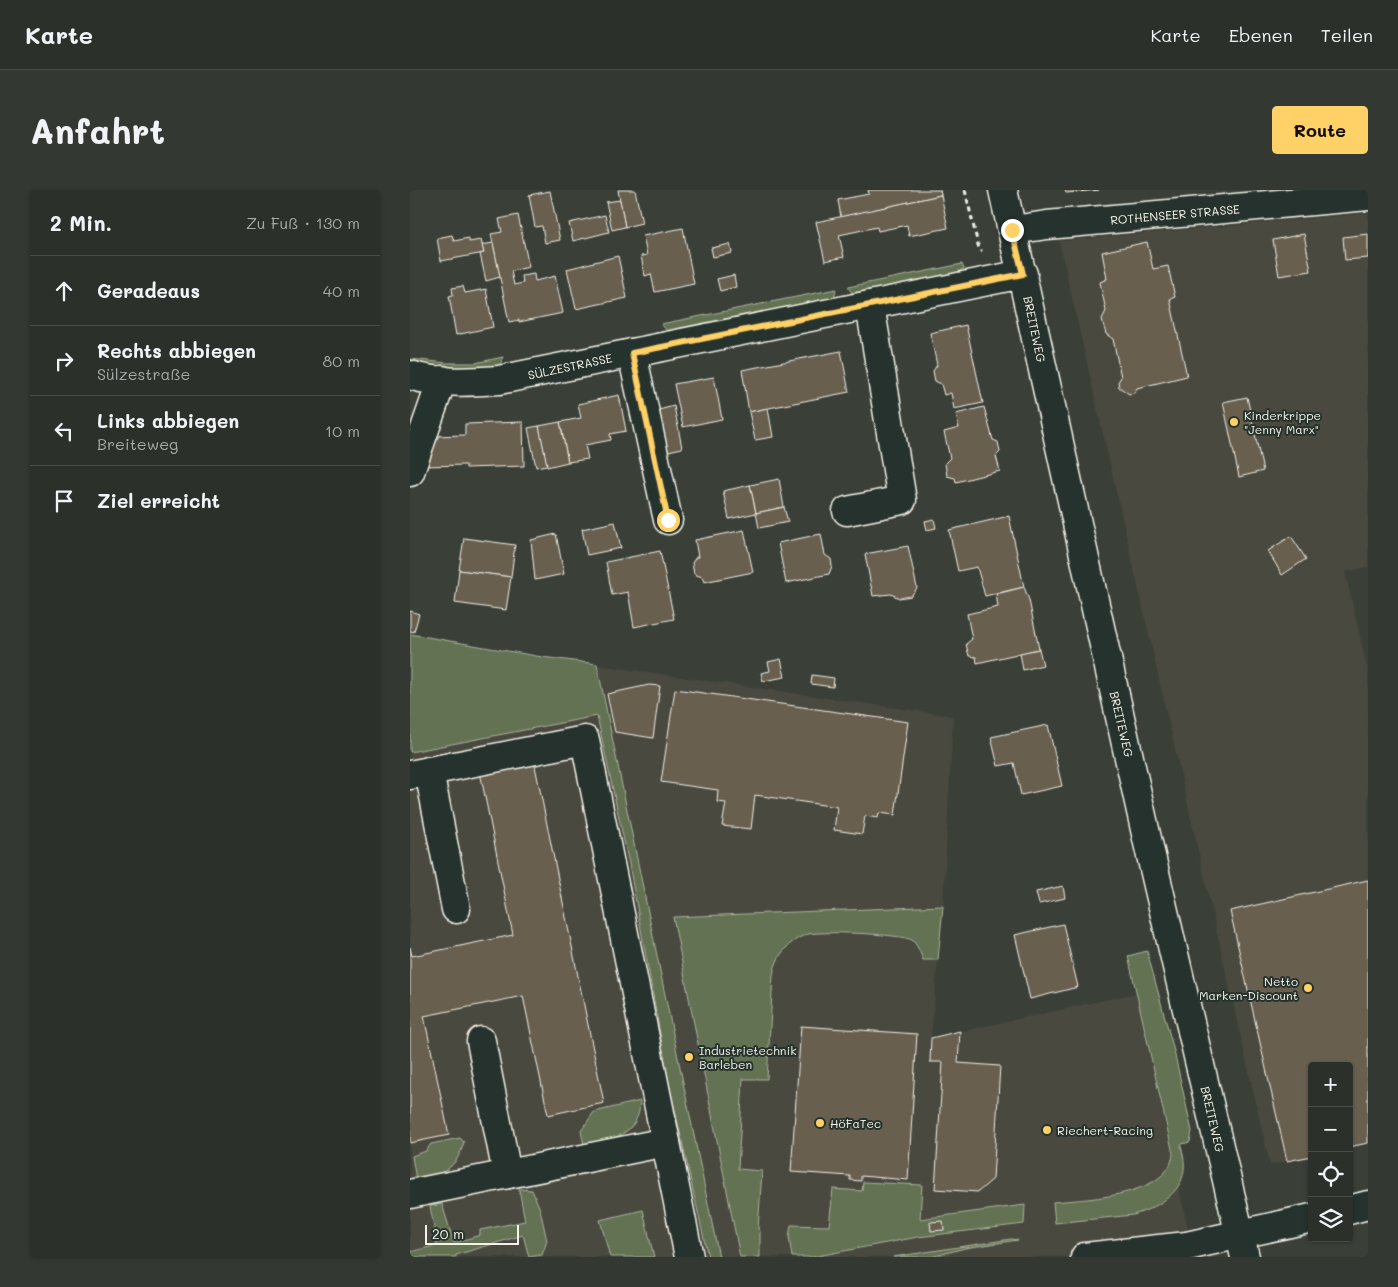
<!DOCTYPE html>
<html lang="de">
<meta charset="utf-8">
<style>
:root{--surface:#2c302a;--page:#343832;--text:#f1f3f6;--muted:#a6a9a8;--line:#484b47;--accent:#ffd166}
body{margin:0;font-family:Mali,sans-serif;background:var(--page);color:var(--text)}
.controls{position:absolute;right:15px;bottom:15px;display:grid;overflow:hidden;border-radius:5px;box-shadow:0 1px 4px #0004}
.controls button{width:45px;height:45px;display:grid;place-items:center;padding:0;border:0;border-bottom:1px solid var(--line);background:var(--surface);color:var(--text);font:25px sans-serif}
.scale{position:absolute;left:15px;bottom:12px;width:94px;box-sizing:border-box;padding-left:5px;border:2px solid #f4f1e8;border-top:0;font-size:14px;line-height:18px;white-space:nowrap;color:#f4f1e8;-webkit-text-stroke:4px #26332d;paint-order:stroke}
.stop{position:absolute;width:15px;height:15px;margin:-11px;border:4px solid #ffd166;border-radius:50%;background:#fff}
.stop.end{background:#ffd166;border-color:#fff;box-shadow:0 1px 5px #0008}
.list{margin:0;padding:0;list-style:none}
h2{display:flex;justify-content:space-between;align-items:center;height:65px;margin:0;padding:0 20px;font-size:21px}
h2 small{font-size:16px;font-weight:400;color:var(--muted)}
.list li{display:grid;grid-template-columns:32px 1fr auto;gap:15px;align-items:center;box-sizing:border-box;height:70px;padding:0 20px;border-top:1px solid var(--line)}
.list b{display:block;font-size:19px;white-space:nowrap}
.list p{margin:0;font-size:16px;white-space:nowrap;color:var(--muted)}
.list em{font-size:16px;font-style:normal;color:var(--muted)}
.icon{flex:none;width:28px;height:28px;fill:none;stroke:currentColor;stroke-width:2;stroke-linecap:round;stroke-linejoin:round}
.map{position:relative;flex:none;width:958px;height:1067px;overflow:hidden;border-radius:5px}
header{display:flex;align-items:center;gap:30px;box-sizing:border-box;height:70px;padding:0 25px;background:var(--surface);border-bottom:1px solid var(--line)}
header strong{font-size:24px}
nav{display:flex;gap:28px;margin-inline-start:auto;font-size:18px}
.intro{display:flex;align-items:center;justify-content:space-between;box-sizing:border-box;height:120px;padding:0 30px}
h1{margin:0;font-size:35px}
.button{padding:12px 22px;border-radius:5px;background:var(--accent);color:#111;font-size:18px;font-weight:700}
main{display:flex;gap:30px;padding:0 30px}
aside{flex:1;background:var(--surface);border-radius:5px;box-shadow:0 1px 4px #0004}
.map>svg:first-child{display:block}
.built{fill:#48493f}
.green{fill:#647253;stroke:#acb29e}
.building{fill:#675f50;stroke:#f4f1e8}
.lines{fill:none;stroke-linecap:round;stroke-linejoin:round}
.minor-casing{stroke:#f4f1e8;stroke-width:31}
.path{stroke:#f4f1e8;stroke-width:3;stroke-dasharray:5 4;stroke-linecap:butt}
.minor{stroke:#26332d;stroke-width:28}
.route{stroke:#ffd166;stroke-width:6}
.poi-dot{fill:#ffd166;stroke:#26332d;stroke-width:2}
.labels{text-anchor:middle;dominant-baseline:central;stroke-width:4;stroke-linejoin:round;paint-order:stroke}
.street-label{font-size:12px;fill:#f4f1e8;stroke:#26332d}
.poi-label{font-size:12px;fill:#f4f1e8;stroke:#26332d;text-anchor:start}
</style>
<header>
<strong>Karte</strong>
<nav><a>Karte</a><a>Ebenen</a><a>Teilen</a></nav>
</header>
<div class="intro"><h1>Anfahrt</h1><a class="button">Route</a></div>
<main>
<aside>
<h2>2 Min.<small>Zu Fuß · 130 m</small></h2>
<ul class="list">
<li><svg class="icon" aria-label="ahead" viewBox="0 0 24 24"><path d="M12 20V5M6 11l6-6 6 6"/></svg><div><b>Geradeaus</b></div><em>40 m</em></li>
<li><svg class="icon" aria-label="right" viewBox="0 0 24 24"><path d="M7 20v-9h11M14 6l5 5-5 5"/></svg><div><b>Rechts abbiegen</b><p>Sülzestraße</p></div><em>80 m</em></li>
<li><svg class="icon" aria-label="left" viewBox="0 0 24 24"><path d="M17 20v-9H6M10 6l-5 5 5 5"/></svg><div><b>Links abbiegen</b><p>Breiteweg</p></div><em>10 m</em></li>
<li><svg class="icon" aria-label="arrive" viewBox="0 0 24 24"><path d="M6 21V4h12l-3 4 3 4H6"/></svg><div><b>Ziel erreicht</b></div></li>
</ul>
</aside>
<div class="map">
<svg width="958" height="1067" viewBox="0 0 958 1067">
<rect width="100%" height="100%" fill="#3a4038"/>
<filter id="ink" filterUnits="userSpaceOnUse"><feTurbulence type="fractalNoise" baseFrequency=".02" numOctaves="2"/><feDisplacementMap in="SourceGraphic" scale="10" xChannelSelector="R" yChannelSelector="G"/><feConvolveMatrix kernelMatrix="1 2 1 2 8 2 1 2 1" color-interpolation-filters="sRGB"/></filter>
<g filter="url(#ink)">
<g class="built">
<path d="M958,23V377L935,382L958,482V953L939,957V876H902V966L860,975L649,51Z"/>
<path d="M0,443L132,467L543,526L533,716L521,848L727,803L784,1067H0Z"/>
</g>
<g class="green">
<path d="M552,74L554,79L537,87L442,103L438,97Z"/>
<path d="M426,99L424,108L258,142L251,134Z"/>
<path d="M93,167L90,176C60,179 30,177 0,174V169L37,173H65Z"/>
<path d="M0,444L132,467L187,474L309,1067H298L260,898L219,674L187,526L0,562Z"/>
<path d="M533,716L528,770H513C511,764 507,754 502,750C493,744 405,740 395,745C378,752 366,766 363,785L357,889H333L328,979L352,981L348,1039L350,1041V1067H330L263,727Z"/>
<path d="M737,761L764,861L782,941L780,952L772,954L771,956C773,964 775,972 774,980C772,1004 744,1019 723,1025L645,1033L643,1012C674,1009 759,1007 763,964L718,766Z"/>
<path d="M230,911C230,945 201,950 174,955L171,941L184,922Z"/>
<path d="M50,948L54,952C46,980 33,984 6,990L2,966L16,961L21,954Z"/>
<path d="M453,992L512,995L510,1029L615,1015L614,1034L508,1047L402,1067H382L379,1047L381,1035L419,1036L423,999L452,1001Z"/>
<path d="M109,999L122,1000L130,1019L137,1051L132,1065L119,1067L113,1045L46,1065V1067H0V1062L27,1055L20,1016L32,1014L44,1053L70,1045V1040L115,1031Z"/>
<path d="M233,1020L244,1067H200L190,1030Z"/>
<path d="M601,1049L608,1050L555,1058L521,1067H483Z"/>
</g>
<g class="building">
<path d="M208,0H225L232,33L215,37Z"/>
<path d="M458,0H530L531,5L431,27L428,10L459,4Z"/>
<path d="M655,0H689L656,3Z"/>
<path d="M140,1L150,50L135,53L132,36L125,37L119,5Z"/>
<path d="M531,5L538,38L499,46L497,35L468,41L467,37L429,45L434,67L415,71L406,32Z"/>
<path d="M210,10L215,37L202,40L196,12Z"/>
<path d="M108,25L119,77L101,81L104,95L113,93L112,86L124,84L125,91L145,86L153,123L109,132V130L99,132L81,44L92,42L89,29Z"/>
<path d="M195,25L199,42L163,51L159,33Z"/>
<path d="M273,38L284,94L245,102L241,84L235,86L231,66L237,65L233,46Z"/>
<path d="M894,44L901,81L869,86L863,50Z"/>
<path d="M958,44V68L935,70L933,47Z"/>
<path d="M42,45L44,51L59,48V52L71,50L74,63L31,71L27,48Z"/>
<path d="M737,52L743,79L758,76L765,107L760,109L777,186L727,198L724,203L719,204L709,197L708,192L711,187L703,149L696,144L692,129L696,121L690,92L697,89L692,62Z"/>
<path d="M83,53L90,87L76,91L70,64L74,63L72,55Z"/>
<path d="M320,54L322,63L303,67L301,58Z"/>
<path d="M208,66L217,108L166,119L157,79Z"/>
<path d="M324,85L326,97L310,101L307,89Z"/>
<path d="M53,96L55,103L76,99L83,137L46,145L39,106L43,105L42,98Z"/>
<path d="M556,135L573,213L544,219L541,203L534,205L531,194L525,191L523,181L527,175L520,143Z"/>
<path d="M431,161L439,202L339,222L332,180Z"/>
<path d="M304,187L312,229L273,237L264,194Z"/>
<path d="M209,205L216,241L200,244L201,250L175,255L178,269L158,272L150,232L171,228L168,214Z"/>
<path d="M837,207L853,281L829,287L813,212Z"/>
<path d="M264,216L272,258L254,262L245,221Z"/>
<path d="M574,217L583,250L588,252L590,262L586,266L590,281L546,292L545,288L537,286L535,273L540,268L534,242L549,238L546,224Z"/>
<path d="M358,218L363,247L345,250L339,222Z"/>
<path d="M113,232L114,276L56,278V275L14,276L26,246L55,245V234Z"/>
<path d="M150,232L158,272L137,277L129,236Z"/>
<path d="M129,236L137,275L126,277L118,238Z"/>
<path d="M369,289L374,317L346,323L340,295Z"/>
<path d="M340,295L346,323L319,329L313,301Z"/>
<path d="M374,317L378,332L349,338L346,323Z"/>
<path d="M599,326L614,397L575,406L567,377L548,381L539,340Z"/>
<path d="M524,329L526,338L517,340L515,331Z"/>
<path d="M205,332L211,358L177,365L172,339Z"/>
<path d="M334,340L343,382L294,392L292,387L284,384L282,373L286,367H288L285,350Z"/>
<path d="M146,344L154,384L125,390L121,350Z"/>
<path d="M411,344L415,365L421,369L422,376L419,384L376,393L368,353Z"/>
<path d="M881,346L896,369L872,385L858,361Z"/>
<path d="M54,348L105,355L101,387L49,380Z"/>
<path d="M498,356L507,398L501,406L489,408L481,404L463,406L455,364Z"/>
<path d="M250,361L264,429L224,437L218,402L202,405L196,372Z"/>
<path d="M49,380L101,387L96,420L45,413Z"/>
<path d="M614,397L619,410L629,459L567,473L566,467L559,466L556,454L562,449L557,424L588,417L586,404Z"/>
<path d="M0,421L9,424L4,442L0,441Z"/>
<path d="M629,459L633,475L613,480L610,463Z"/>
<path d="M371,469L375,487L353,491L351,483L360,481L358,472Z"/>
<path d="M402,485L424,488L423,497L401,494Z"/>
<path d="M239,495L250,496L243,548L205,542L197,504Z"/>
<path d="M265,499L498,532L485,625L469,623L468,628L455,626L452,644L424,640L427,617L345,605L341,639L312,636L316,613L307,612L308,600L251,592Z"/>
<path d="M638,535L652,596L611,605L604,573L588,576L581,547Z"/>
<path d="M124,571L194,913L138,925L113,806L14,826L39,945L0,953V757L2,766L103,745L70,582Z"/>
<path d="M958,690V953L939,957V876H902V966L877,971L820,721Z"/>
<path d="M653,696L655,708L629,714L626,702Z"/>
<path d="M653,734L668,797L620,809L605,745Z"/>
<path d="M391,836L507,844L498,990L451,986V991L440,990V986L381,982Z"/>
<path d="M550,841L548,873L590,876L583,989L568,1002L525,999L533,872H520L521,848Z"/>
<path d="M533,1031L534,1040L521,1041L520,1032Z"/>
</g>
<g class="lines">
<g class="minor-casing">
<g id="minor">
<path d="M593,0L738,653L835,1067"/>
<path d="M603,40L637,35L958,6"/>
<path d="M222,163L258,330"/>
<path d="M0,185C26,194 61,192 89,190L613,84"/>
<path d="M0,282L32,190"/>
<path d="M437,321L492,310L460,115"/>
<path d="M19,581L46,719"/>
<path d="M0,585L175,550L279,1067"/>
<path d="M71,851L97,984"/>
<path d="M0,1004L256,952"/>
<path d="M939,1020L958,1015"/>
<path d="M675,1067L777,1056L902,1028"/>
</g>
</g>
<path class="path" d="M555,0L569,59L572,61"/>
<use href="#minor" class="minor"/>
</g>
</g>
<g class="lines" filter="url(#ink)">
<path class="route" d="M258,330L222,163L613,84L602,40"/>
</g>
<g class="poi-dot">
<circle cx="824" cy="232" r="5"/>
<circle cx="898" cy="798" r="5"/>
<circle cx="279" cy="867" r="5"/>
<circle cx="410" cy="933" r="5"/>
<circle cx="637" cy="940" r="5"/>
</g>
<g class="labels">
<g class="street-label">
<text transform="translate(765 24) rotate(-5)">ROTHENSEER STRASSE</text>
<text transform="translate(625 139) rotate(78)">BREITEWEG</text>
<text transform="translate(160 176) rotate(-12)">SÜLZESTRASSE</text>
<text transform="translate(712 534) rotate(77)">BREITEWEG</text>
<text transform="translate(803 929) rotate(77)">BREITEWEG</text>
</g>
<g class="poi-label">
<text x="834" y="225">Kinderkrippe<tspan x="834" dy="14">"Jenny Marx"</tspan></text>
<text x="888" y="791" text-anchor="end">Netto<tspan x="888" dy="14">Marken-Discount</tspan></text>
<text x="289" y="860">Industrietechnik<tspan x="289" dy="14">Barleben</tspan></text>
<text x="420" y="933">HöFaTec</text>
<text x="647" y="940">Riechert-Racing</text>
</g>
</g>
</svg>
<div class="controls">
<button>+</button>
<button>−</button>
<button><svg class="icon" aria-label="locate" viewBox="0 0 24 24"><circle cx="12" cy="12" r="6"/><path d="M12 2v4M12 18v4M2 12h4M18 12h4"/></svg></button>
<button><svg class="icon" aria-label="layers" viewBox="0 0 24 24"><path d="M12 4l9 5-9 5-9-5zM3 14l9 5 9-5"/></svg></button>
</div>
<div class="scale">20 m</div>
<div class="stop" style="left:258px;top:330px"></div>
<div class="stop end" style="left:602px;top:40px"></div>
</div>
</main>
